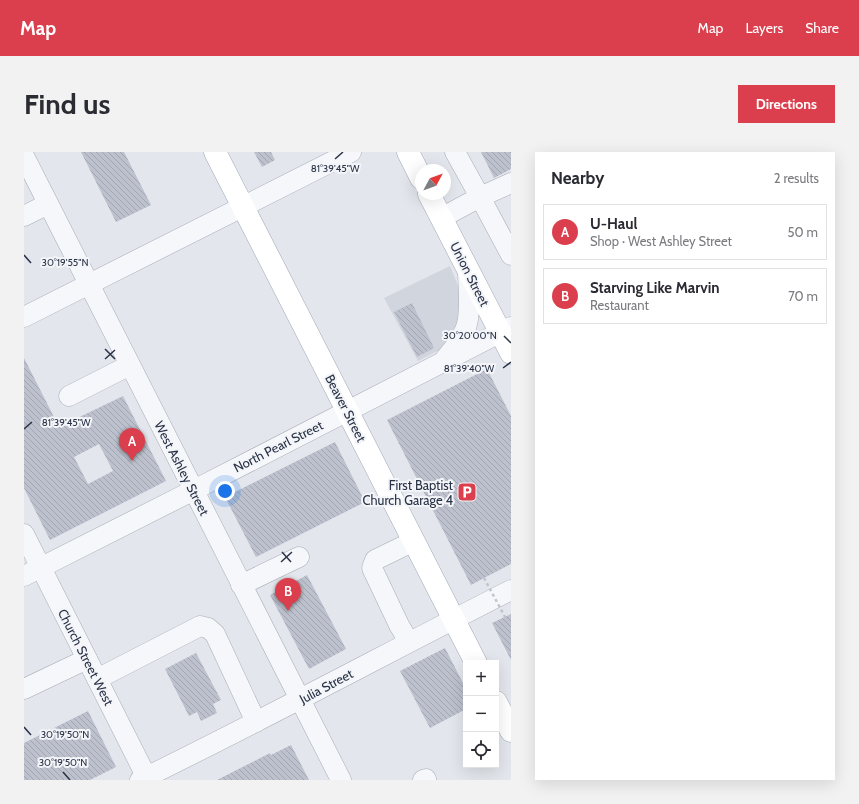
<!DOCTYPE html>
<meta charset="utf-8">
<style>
:root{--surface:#fff;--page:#f2f2f3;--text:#2b2b33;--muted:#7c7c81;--line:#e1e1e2;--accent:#db3e4c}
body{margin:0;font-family:Cabin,sans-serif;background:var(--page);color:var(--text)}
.controls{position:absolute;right:12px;bottom:12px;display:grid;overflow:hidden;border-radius:0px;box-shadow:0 4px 16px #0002}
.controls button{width:36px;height:36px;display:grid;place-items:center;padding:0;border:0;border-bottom:1px solid var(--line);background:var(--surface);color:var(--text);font:20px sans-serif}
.compass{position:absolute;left:391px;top:12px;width:36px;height:36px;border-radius:50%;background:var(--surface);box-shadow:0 4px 16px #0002;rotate:49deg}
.you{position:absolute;left:201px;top:339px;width:14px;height:14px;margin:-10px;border:3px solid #fff;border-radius:50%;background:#1a73e8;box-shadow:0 0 0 6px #1a73e833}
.badge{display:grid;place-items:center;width:26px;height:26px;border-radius:50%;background:var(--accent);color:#fff;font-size:13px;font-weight:700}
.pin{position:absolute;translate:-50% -33px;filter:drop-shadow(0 1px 2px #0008)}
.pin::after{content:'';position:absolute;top:21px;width:14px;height:12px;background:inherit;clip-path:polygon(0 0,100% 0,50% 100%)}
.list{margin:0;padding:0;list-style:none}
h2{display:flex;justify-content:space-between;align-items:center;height:52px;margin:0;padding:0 16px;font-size:17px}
h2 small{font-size:13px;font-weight:400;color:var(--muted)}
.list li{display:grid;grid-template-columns:26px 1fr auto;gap:12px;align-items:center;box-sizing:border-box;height:56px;margin:0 8px 8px;padding:0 8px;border:1px solid var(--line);border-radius:0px}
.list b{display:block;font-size:15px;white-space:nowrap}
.list p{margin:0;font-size:13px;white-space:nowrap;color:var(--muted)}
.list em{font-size:13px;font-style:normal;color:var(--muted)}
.icon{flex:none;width:22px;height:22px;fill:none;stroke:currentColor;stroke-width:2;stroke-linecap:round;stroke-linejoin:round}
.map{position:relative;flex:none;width:487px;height:628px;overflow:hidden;border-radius:0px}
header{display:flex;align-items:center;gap:24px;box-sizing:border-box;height:56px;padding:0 20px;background:var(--accent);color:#fff}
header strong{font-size:19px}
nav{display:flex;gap:22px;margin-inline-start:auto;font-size:14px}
.intro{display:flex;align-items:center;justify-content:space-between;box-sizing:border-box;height:96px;padding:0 24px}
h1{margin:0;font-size:28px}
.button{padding:10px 18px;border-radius:0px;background:var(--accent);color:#fff;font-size:14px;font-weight:700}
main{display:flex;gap:24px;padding:0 24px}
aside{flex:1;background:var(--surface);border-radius:0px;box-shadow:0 4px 16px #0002}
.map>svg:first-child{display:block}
.built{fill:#d0d5de}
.building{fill:url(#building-back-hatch);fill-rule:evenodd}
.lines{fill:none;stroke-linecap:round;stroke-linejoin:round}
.minor-casing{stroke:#a7acb7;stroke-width:21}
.major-casing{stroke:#a1a9b9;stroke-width:23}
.minor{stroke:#f6f7fa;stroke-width:20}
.major{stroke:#fff;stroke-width:22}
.path-bridge{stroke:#c1c4cb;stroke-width:2.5;stroke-dasharray:3 3;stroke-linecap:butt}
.ticks{fill:none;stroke:#293246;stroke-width:1.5}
.labels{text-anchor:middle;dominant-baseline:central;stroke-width:4;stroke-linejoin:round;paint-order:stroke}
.street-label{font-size:13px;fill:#293246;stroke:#f3f5f9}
.poi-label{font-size:13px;fill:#293246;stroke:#f3f5f9;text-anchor:end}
.ticks-label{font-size:10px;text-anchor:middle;fill:#293246;stroke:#f3f5f9;stroke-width:4;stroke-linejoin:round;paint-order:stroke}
</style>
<header>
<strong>Map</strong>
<nav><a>Map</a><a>Layers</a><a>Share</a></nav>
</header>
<div class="intro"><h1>Find us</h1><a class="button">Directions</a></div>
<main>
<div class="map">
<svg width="487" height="628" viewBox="0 0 487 628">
<defs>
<pattern id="building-back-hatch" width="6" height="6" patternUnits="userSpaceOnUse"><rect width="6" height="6" fill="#bcc1cd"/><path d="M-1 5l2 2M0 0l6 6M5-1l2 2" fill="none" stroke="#a2a6b1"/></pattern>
</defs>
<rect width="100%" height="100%" fill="#e3e6ec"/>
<path class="built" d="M426,114L437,141L439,169L423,194L394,209L360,146Z"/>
<g class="building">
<path d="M57,0H100L127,53L92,70Z"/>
<path d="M230,0H247L251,8L238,15Z"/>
<path d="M457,0H487V17L470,26Z"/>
<path d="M388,151L410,196L393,205L370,160Z"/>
<path d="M0,206L35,275L99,244L142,329L26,388L0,336ZM75,292L89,319L64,332L50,305Z"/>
<path d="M463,217L487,264V412L460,426L447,433L363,268Z"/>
<path d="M311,290L341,350L232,405L201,345Z"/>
<path d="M283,423L322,497L285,517L246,443Z"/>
<path d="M487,462V508L468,471Z"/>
<path d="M421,496L442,537V557L406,576L376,519Z"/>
<path d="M172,501L197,548L189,552L193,561L177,569L173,560L165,564L141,517Z"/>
<path d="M64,559L92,615L66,628H0V591Z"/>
<path d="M267,593L285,628H193L246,601L247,603Z"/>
</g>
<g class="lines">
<g class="minor-casing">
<g id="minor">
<path d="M0,4L317,628"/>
<path d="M487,31L456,45L487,103"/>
<path d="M0,64L24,52"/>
<path d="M417,66L456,45L431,0"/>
<path d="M0,165L327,0"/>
<path d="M421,207C429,198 436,189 441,178C448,163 444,135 444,118"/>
<path d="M45,244L106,213"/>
<path d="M0,382L124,628"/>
<path d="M0,424L170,338L487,175"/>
<path d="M217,433L275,405"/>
<path d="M385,490L375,473L348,416L351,408L390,389"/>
<path d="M73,527L176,474L184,476L191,482L232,570"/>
<path d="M0,537L63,507"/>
<path d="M116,628C241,567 363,501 487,438"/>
<path d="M399,628L402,627"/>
</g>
</g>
<g class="major-casing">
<g id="major">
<path d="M191,0L452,511"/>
<path d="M384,0L397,26"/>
<path d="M405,42L487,201"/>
<path d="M472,550L487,579"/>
</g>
</g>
<use href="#minor" class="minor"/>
<use href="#major" class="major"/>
<path class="path-bridge" d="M460,426L481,465"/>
</g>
<path class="ticks" d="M311,7L319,0M0,103L7,111M480,184L487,191M81,197L91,207M81,207L91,198M479,216L487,210M0,277L8,270M258,400L267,410M257,410L268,400M0,575L7,583M39,620L46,628"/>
<defs>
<g id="parking-square" transform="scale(1)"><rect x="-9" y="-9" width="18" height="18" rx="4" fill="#db3e4c" stroke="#f3f5f9"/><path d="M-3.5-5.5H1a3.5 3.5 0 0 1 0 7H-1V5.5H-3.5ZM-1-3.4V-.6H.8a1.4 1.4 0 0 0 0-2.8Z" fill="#fff"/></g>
</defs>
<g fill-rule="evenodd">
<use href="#parking-square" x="443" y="340"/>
</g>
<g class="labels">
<g class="street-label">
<text transform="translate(446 122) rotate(63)">Union Street</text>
<text transform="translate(322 256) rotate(63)">Beaver Street</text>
<text transform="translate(254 294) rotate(-27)">North Pearl Street</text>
<text transform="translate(158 316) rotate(63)">West Ashley Street</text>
<text transform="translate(62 505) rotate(63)">Church Street West</text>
<text transform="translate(302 534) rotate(-28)">Julia Street</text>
</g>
<g class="poi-label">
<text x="429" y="333">First Baptist<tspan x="429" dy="15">Church Garage 4</tspan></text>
</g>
</g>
<g class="ticks-label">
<text x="311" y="20">81°39'45"W</text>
<text x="41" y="114">30°19'55"N</text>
<text x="446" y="187">30°20'00"N</text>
<text x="445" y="220">81°39'40"W</text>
<text x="42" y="274">81°39'45"W</text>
<text x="41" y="586">30°19'50"N</text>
<text x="39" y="614">30°19'50"N</text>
</g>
</svg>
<div class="controls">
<button>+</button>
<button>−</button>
<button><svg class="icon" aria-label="locate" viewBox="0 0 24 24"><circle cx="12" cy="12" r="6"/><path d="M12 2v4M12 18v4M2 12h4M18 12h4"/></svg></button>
</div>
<svg class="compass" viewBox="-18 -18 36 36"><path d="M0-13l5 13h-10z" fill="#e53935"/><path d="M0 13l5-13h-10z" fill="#7c7c81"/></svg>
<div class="you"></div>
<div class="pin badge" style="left:108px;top:309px">A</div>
<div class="pin badge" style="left:264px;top:459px">B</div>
</div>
<aside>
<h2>Nearby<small>2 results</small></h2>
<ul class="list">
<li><span class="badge">A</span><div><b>U-Haul</b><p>Shop · West Ashley Street</p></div><em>50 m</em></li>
<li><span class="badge">B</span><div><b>Starving Like Marvin</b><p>Restaurant</p></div><em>70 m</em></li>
</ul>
</aside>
</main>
